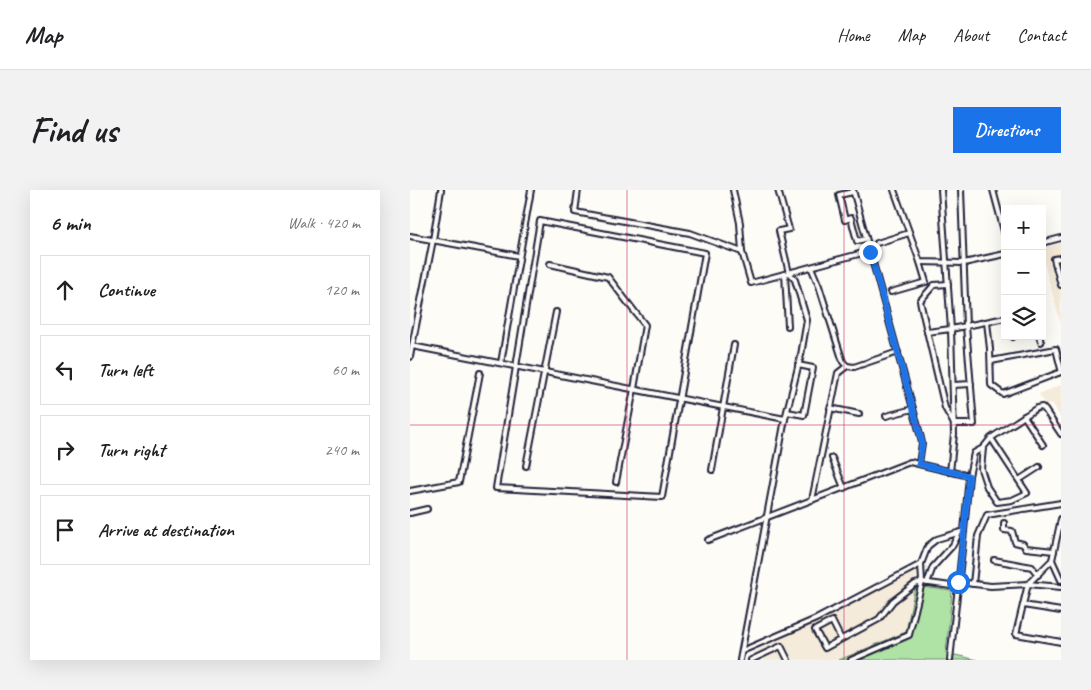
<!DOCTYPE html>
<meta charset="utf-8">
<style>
:root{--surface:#fff;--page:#f2f2f2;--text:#202124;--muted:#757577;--line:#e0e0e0;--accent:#1a73e8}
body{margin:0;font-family:Caveat,sans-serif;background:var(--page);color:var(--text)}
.controls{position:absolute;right:15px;top:15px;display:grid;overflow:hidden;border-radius:0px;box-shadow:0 5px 20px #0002}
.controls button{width:45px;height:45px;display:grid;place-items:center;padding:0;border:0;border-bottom:1px solid var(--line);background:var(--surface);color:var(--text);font:25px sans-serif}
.stop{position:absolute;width:15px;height:15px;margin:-11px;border:4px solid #1a73e8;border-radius:50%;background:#fff}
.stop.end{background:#1a73e8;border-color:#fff;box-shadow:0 1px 5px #0008}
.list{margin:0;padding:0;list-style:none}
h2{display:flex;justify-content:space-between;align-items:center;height:65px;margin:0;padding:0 20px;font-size:21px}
h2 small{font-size:16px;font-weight:400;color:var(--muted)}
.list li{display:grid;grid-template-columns:32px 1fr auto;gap:15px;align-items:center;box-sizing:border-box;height:70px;margin:0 10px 10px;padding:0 10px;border:1px solid var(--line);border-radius:0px}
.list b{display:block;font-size:19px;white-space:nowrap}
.list em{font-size:16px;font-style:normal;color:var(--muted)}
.icon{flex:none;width:28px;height:28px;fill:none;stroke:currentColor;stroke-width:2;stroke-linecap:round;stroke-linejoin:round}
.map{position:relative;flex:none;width:651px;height:470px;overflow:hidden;border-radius:0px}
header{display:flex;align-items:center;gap:30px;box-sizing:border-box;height:70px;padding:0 25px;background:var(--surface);border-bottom:1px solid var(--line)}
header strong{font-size:24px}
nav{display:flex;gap:28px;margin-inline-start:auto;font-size:18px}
.intro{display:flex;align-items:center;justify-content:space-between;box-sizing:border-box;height:120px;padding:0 30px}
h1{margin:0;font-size:35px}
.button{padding:12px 22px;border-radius:0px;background:var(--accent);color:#fff;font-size:18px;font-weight:700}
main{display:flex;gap:30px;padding:0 30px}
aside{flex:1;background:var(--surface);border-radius:0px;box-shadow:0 5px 20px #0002}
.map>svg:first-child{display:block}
.built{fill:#f5ebda}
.green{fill:#afe3a5;stroke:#688270}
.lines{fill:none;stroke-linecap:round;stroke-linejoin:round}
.lane-casing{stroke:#22223b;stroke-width:8}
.lane{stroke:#fdfcf7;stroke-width:4}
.route{stroke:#1a73e8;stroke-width:6}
.grid{fill:none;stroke:#c2185b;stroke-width:1;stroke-opacity:0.55}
</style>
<header>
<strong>Map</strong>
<nav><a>Home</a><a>Map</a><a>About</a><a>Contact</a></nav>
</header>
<div class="intro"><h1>Find us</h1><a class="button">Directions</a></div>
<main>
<aside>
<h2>6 min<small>Walk · 420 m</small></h2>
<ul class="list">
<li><svg class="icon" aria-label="ahead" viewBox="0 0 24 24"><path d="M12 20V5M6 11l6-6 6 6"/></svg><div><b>Continue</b></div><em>120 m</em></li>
<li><svg class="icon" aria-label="left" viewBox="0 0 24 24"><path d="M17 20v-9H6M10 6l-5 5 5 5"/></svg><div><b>Turn left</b></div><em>60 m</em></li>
<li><svg class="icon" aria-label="right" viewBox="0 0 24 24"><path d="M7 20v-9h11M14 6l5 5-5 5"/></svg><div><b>Turn right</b></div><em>240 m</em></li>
<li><svg class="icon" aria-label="arrive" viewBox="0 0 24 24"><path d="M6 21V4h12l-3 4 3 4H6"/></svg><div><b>Arrive at destination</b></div></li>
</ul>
</aside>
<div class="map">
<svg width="651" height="470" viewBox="0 0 651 470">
<rect width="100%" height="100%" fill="#fdfcf7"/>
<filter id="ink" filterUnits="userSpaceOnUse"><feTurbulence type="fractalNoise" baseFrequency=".02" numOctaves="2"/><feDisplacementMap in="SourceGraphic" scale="10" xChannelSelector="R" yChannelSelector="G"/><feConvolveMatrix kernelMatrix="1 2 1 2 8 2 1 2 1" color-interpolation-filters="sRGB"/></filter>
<g filter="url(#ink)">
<g class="built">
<path d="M651,53V134L632,66V58Z"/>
<path d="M651,195V228L642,213L636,216L629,204Z"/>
<path d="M507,381L496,442L429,470H345L342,463Z"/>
</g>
<path class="green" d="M505,396L542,401L536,463L568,470H429L496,442Z"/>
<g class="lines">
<g class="lane-casing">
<g id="lane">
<path d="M168,0L165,22L280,43L332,62"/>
<path d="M323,0L330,33L332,62L341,93L460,61"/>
<path d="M443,0L510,244L512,253L509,274"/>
<path d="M484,0L510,72L554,73L595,64"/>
<path d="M531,0L541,139L595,128"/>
<path d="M583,0L595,45"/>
<path d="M443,2L429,5L435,30L441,28L447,51L456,49"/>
<path d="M130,31L295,63L252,307L86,298Z"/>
<path d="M0,46L109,66"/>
<path d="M467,53L499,43"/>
<path d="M632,53L651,48"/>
<path d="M651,68L644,69L651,95"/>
<path d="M140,74L198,87L235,135L224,199L206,292"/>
<path d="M401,77L409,96L433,172L437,176"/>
<path d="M375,84L378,136"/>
<path d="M538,94L524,95L510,111L535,218L544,234H564L556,136L551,0"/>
<path d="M481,102L516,92L510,72"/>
<path d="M577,132L580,159L581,195L593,204L651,182"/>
<path d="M517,142L541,139L544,244L540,282"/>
<path d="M602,146L603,147"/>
<path d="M629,146L631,152"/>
<path d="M2,156L23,50L31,0"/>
<path d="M0,167L2,156L375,229"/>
<path d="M581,171L646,159L651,179"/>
<path d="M91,173L121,0"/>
<path d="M543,195L561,194"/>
<path d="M420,218L449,224"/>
<path d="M377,222L394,225L403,178L388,175"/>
<path d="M476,226L503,219"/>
<path d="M614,226L633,255"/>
<path d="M581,248L617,303L602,310L587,312L577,297L571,279L573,258L581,248L627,218L632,217L635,220L651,244"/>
<path d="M422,268L434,298"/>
<path d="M116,276L146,122"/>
<path d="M302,280L324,155"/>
<path d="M609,290L629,277"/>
<path d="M0,301L49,292L70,183"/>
<path d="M402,310L428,183L437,176L444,177L488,162"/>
<path d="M0,323L17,319"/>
<path d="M594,333V340L602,341L605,352L613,354L616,358L644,361"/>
<path d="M298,350L500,272L559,286"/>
<path d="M584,370L622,377L628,385"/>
<path d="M642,370L651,390"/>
<path d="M548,392L581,396L618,394L642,370L651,329"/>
<path d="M517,393L523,377L543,355L549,343"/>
<path d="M563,394L568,346L577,325L651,313"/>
<path d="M651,397L618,394L606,444L651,452"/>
<path d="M613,415L651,421"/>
<path d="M431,449L422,431L405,440L415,458L469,429L483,411L505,394L512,392L511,374L518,356L527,349L554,341"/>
<path d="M332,461L406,429L511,374"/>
<path d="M330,470L375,229L391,165L397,130L385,90L379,83L369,41L379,39L368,0"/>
<path d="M341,470L371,456L378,470"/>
<path d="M441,470L499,445L512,392L548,397"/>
<path d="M540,470L554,341L559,286L564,263L573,258"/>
</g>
</g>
<use href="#lane" class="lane"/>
</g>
</g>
<g class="lines" filter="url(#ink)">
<path class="route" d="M460,62L510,244L512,253L509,274L559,286L554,341L548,392"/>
</g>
<path class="grid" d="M217,0V470M434,0V470M0,235H651"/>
</svg>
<div class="controls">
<button>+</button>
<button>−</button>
<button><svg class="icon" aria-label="layers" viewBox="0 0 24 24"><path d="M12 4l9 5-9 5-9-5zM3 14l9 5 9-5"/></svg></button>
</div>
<div class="stop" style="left:548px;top:392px"></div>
<div class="stop end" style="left:460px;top:62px"></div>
</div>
</main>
